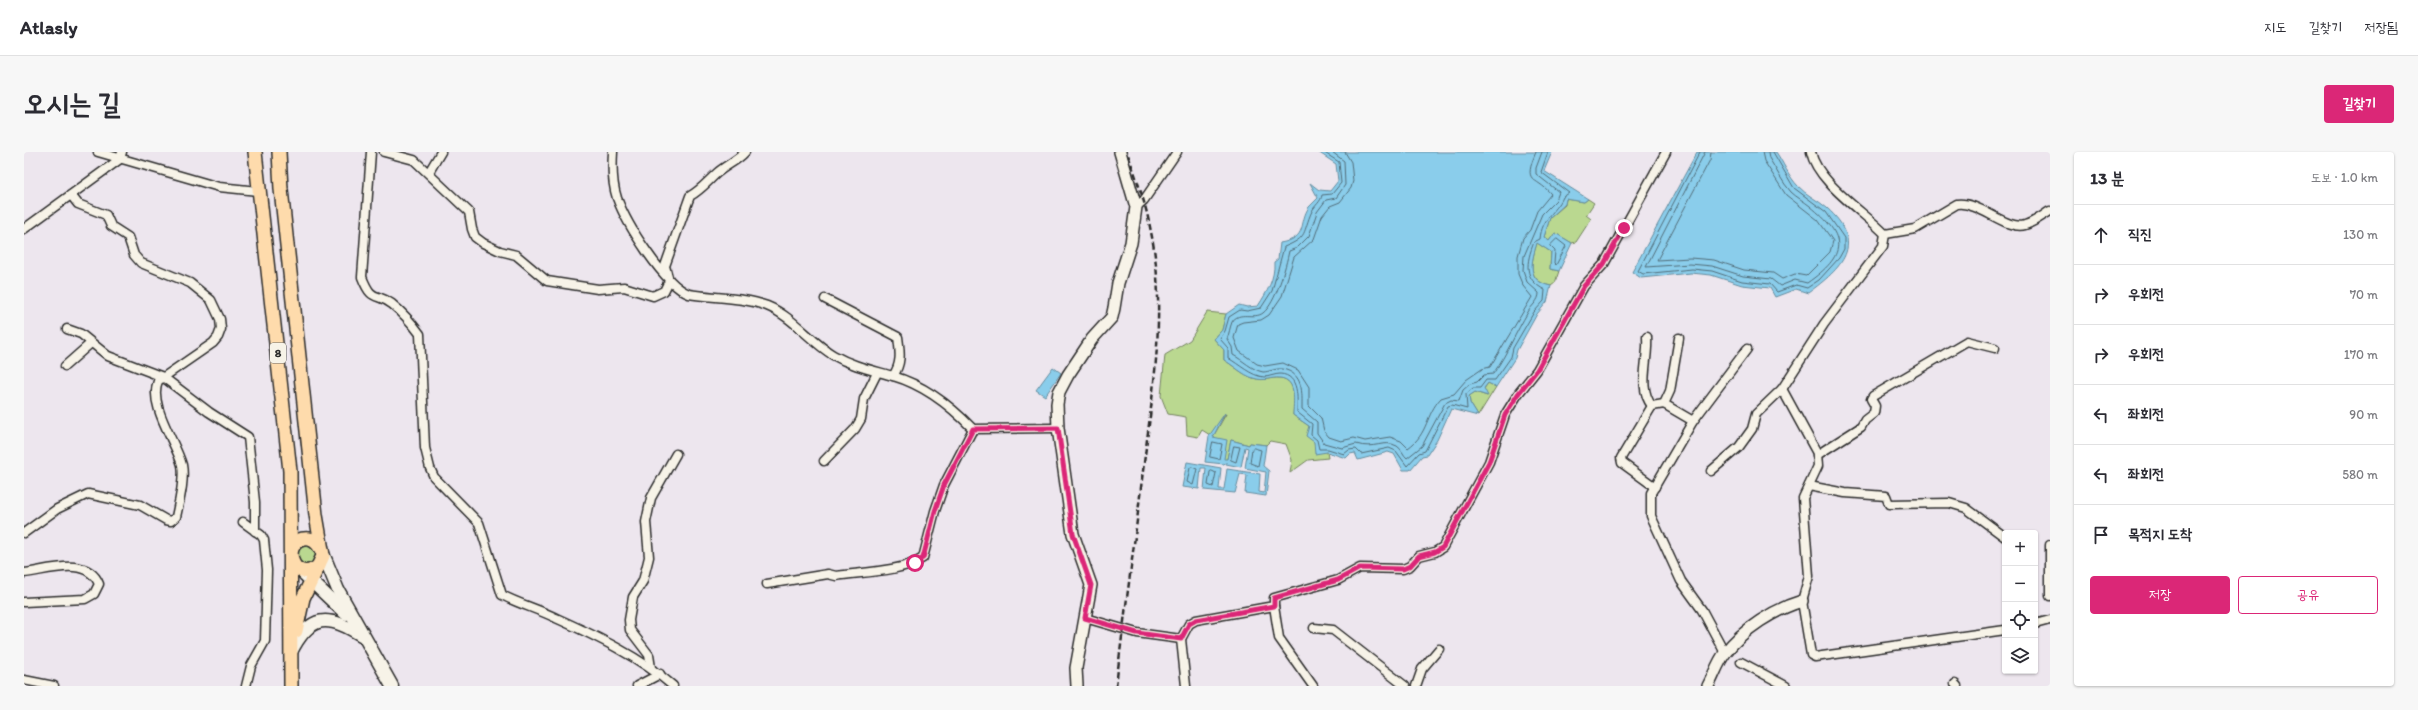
<!DOCTYPE html>
<html lang="ko">
<meta charset="utf-8">
<style>
:root{--surface:#fff;--page:#f7f7f7;--text:#2b2b33;--muted:#7c7c81;--line:#e1e1e2;--accent:#db2777}
body{margin:0;font-family:Itim,"Poor Story",sans-serif;background:var(--page);color:var(--text)}
.controls{position:absolute;right:12px;bottom:12px;display:grid;overflow:hidden;border-radius:4px;box-shadow:0 1px 3px #0004}
.controls button{width:36px;height:36px;display:grid;place-items:center;padding:0;border:0;border-bottom:1px solid var(--line);background:var(--surface);color:var(--text);font:20px sans-serif}
.stop{position:absolute;width:12px;height:12px;margin:-9px;border:3px solid #db2777;border-radius:50%;background:#fff}
.stop.end{background:#db2777;border-color:#fff;box-shadow:0 1px 4px #0008}
.list{margin:0;padding:0;list-style:none}
h2{display:flex;justify-content:space-between;align-items:center;height:52px;margin:0;padding:0 16px;font-size:17px}
h2 small{font-size:13px;font-weight:400;color:var(--muted)}
.list li{display:grid;grid-template-columns:26px 1fr auto;gap:12px;align-items:center;box-sizing:border-box;height:60px;padding:0 16px;border-top:1px solid var(--line)}
.list b{display:block;font-size:15px;white-space:nowrap}
.list em{font-size:13px;font-style:normal;color:var(--muted)}
.actions{display:flex;gap:8px;padding:12px 16px}
.actions a{flex:1;padding:9px 0;border:1px solid var(--accent);border-radius:4px;text-align:center;font-size:14px;color:var(--accent)}
.actions .main{background:var(--accent);color:#fff}
.icon{flex:none;width:22px;height:22px;fill:none;stroke:currentColor;stroke-width:2;stroke-linecap:round;stroke-linejoin:round}
.map{position:relative;flex:none;width:2026px;height:534px;overflow:hidden;border-radius:4px}
header{display:flex;align-items:center;gap:24px;box-sizing:border-box;height:56px;padding:0 20px;background:var(--surface);border-bottom:1px solid var(--line)}
header strong{font-size:19px}
nav{display:flex;gap:22px;margin-inline-start:auto;font-size:14px}
.intro{display:flex;align-items:center;justify-content:space-between;box-sizing:border-box;height:96px;padding:0 24px}
h1{margin:0;font-size:28px}
.button{padding:10px 18px;border-radius:4px;background:var(--accent);color:#fff;font-size:14px;font-weight:700}
main{display:flex;gap:24px;padding:0 24px}
aside{flex:1;background:var(--surface);border-radius:4px;box-shadow:0 1px 3px #0004}
.map>svg:first-child{display:block}
.green{fill:#bad890;stroke:#72825e}
.water{fill:#8acdeb;stroke:#648c9e}
.lines{fill:none;stroke-linecap:round;stroke-linejoin:round}
.shore{stroke:#516c78;stroke-width:1}
.minor-casing{stroke:#2b2b2b;stroke-width:11}
.tertiary-casing{stroke:#2b2b2b;stroke-width:14}
.secondary-casing{stroke:#2b2b2b;stroke-width:15}
.primary-casing{stroke:#2b2b2b;stroke-width:16}
.minor{stroke:#f7f3e8;stroke-width:8}
.tertiary{stroke:#f7f3e8;stroke-width:11}
.secondary{stroke:#f7f3e8;stroke-width:12}
.primary{stroke:#fedbac;stroke-width:13}
.rail{stroke:#2b2b2b;stroke-width:2.5;stroke-dasharray:6 3;stroke-linecap:butt}
.route{stroke:#db2777;stroke-width:5}
.labels{text-anchor:middle;dominant-baseline:central;stroke-width:4;stroke-linejoin:round;paint-order:stroke}
.shield{fill:#f7f3e8;stroke:#686764;stroke-width:1}
.shield-label{font-size:12px;font-weight:bold;fill:#2b2b2b}
</style>
<header>
<strong>Atlasly</strong>
<nav><a>지도</a><a>길찾기</a><a>저장됨</a></nav>
</header>
<div class="intro"><h1>오시는 길</h1><a class="button">길찾기</a></div>
<main>
<div class="map">
<svg width="2026" height="534" viewBox="0 0 2026 534">
<rect width="100%" height="100%" fill="#ede6ee"/>
<filter id="ink" filterUnits="userSpaceOnUse"><feTurbulence type="fractalNoise" baseFrequency=".025" numOctaves="2"/><feDisplacementMap in="SourceGraphic" scale="8" xChannelSelector="R" yChannelSelector="G"/><feConvolveMatrix kernelMatrix="1 2 1 2 8 2 1 2 1" color-interpolation-filters="sRGB"/></filter>
<g filter="url(#ink)">
<g class="green">
<path d="M1542,47L1560,50L1564,47L1570,51L1562,63L1567,67L1552,90L1548,91L1531,81L1525,89L1520,85L1526,66L1541,53Z"/>
<path d="M1513,91L1527,100L1526,117L1535,119L1531,131L1527,134C1502,129 1507,110 1513,91Z"/>
<path d="M1183,160L1202,162L1198,178L1190,187L1200,198V208C1209,213 1219,223 1229,226C1241,230 1246,225 1256,226C1274,228 1270,251 1269,263L1285,274L1303,300L1304,306L1284,308L1266,321L1268,308L1262,292L1246,289L1242,293L1226,291L1225,293L1207,288L1203,307L1200,308L1189,285L1202,262L1186,283L1178,278L1174,285L1163,283L1162,265L1144,262L1137,244L1141,203L1166,188Z"/>
<path d="M1464,231L1472,235L1454,264L1446,251L1445,244L1451,240L1463,244L1460,237Z"/>
<circle cx="283" cy="403" r="9"/>
</g>
<g class="water">
<path d="M1294,0H1528L1520,19L1564,47L1560,50L1542,47L1541,52L1526,66L1520,85L1525,89L1531,81L1548,91L1535,119L1526,117L1527,100L1513,91C1507,111 1502,129 1527,134L1523,150L1513,162L1493,198L1491,206L1472,235L1464,231L1460,236L1464,244L1451,240L1445,244L1446,251L1454,264L1427,257L1413,288L1403,303L1398,304L1386,318H1379L1370,302L1364,300L1334,308L1331,301L1326,302L1322,306L1303,300L1291,302L1290,290L1282,284L1285,274L1269,263C1269,251 1274,228 1256,226C1246,225 1241,230 1229,226C1219,223 1209,213 1200,208V198L1190,187L1198,178L1202,162L1215,153L1223,155L1234,154C1243,140 1251,127 1250,110L1254,107L1256,91C1285,86 1274,71 1285,55C1288,52 1291,49 1294,46L1286,31L1295,38L1306,39L1314,29L1312,12Z"/>
<path d="M1673,0H1752C1759,10 1765,25 1774,34C1782,43 1794,48 1803,56C1843,92 1818,116 1784,141L1772,137L1751,145L1746,136L1718,133L1687,123L1667,121L1617,126L1608,120Z"/>
<path d="M1029,215L1037,221L1021,244L1012,238Z"/>
<path d="M1201,261L1189,285L1203,288L1200,307H1203L1207,288L1225,293L1226,291L1242,293L1239,314L1245,319L1242,344L1221,341L1223,323L1216,322L1211,341L1180,338L1182,316H1177L1175,337L1158,335L1163,310L1197,316L1195,337H1200L1203,317L1236,322L1235,340L1240,341L1242,320L1221,316L1224,296L1221,295L1217,315L1202,312V310L1200,312L1181,310L1185,284Z"/>
</g>
<g class="lines">
<g class="shore">
<path d="M1299,0L1315,10L1317,31L1308,42L1298,43C1297,50 1291,53 1288,59C1278,81 1285,85 1260,95L1248,139L1237,156L1223,159L1216,158L1205,165L1201,179L1196,187L1204,196V206C1215,212 1227,224 1240,225C1245,225 1251,222 1256,222C1276,223 1273,247 1273,260L1288,272L1287,283L1293,288L1295,297H1304L1320,302L1325,298L1332,297L1337,302L1365,296L1372,299L1383,314L1395,301L1401,299L1424,254L1428,253L1443,257L1442,242L1449,236H1456L1462,228H1471L1487,205L1489,196L1510,160L1520,149L1521,138C1499,127 1502,111 1510,90L1516,87C1518,65 1532,61 1539,45L1545,41L1517,20L1524,0"/>
<path d="M1308,0L1320,9L1321,33L1312,46L1302,48L1293,60L1285,84L1273,96L1265,99C1262,114 1252,151 1239,161C1230,168 1215,158 1208,170C1206,175 1205,182 1203,187L1208,195L1209,203C1219,208 1228,218 1239,220C1245,220 1252,216 1258,217C1280,221 1278,241 1278,257L1293,270V281L1300,291L1318,296L1332,292C1350,298 1360,287 1373,294C1378,297 1379,303 1383,306L1398,294L1421,251L1427,248L1435,249L1439,238L1446,232L1453,230L1460,223L1469,222C1483,202 1492,180 1504,160C1508,153 1515,149 1515,141L1503,130L1499,118L1500,104L1518,62L1532,48L1535,40L1512,22V16L1518,0"/>
<path d="M1321,0L1327,10L1329,29L1327,36L1316,50L1306,54L1298,64L1290,87L1270,105L1258,144L1245,163L1237,168L1219,170L1214,172L1210,186L1215,199L1233,212L1241,214L1259,211L1274,218L1285,235V254L1297,266L1300,279L1305,285L1317,289L1330,286L1341,289L1366,285L1377,289L1384,296C1405,281 1401,263 1417,246L1430,242L1442,228L1458,217L1466,215L1508,145L1499,134L1494,122V104L1499,86L1506,78L1513,59L1527,42C1511,23 1498,33 1512,0"/>
<path d="M1676,0L1614,119L1619,122L1668,117L1688,119L1718,129L1746,132L1753,140L1772,133L1783,136L1795,128L1815,106L1820,97V86L1802,60L1770,36L1749,0"/>
<path d="M1681,0L1622,115L1666,112L1688,114L1719,124L1747,127L1756,134L1771,128L1783,131C1823,103 1824,85 1786,54C1780,49 1772,45 1767,40C1758,30 1752,17 1745,6L1744,0"/>
<path d="M1687,0L1686,8L1633,108L1666,106L1690,108L1720,118L1749,121L1758,127L1771,122L1782,124L1806,100L1809,89L1794,68L1762,43L1740,9L1738,0"/>
<path d="M1533,87L1542,94L1532,113L1530,111L1531,99L1526,94Z"/>
<path d="M1189,290L1198,292L1195,307L1186,305Z"/>
<path d="M1210,294L1216,295L1212,310L1207,308Z"/>
<path d="M1230,296L1237,298L1234,314L1226,311L1228,297Z"/>
<path d="M1168,315L1173,317L1169,333L1163,330L1166,316Z"/>
<path d="M1188,319L1192,321L1189,335L1184,333L1186,320Z"/>
</g>
<g class="minor-casing">
<g id="minor">
<path d="M74,0L195,35L234,39"/>
<path d="M347,0L338,125C348,151 352,140 368,152C379,161 388,171 396,182L401,296L406,316L410,325L455,371L478,443C495,452 514,457 532,466C572,484 616,505 649,534"/>
<path d="M360,0L390,8L445,60L448,77L451,85L459,91L476,99L492,103L523,129L574,137L600,135L629,144L640,139L645,129L641,114L666,44C677,38 684,29 693,21C702,13 713,9 721,0"/>
<path d="M589,0C588,15 588,31 593,46C602,71 640,133 665,142C690,146 719,145 743,154C768,164 786,189 809,203C828,214 848,218 869,224C900,233 927,254 949,277L1034,276"/>
<path d="M405,20L417,0"/>
<path d="M1112,55L1120,48L1153,0"/>
<path d="M0,77L96,7L98,0"/>
<path d="M1861,82L1891,77L1933,52C1955,49 1983,79 2001,73C2009,71 2018,64 2026,59"/>
<path d="M801,147L874,185C876,200 878,211 869,224"/>
<path d="M43,177L57,182L84,204L139,225L185,260L224,285L231,350V379"/>
<path d="M1623,185C1625,208 1613,235 1628,254"/>
<path d="M41,214L67,191"/>
<path d="M1758,237L1793,301L1794,314L1779,346L1785,424L1778,449L1787,503L1791,505L1981,478"/>
<path d="M1640,252L1646,239L1655,186"/>
<path d="M1793,303L1837,275L1841,268L1850,261L1851,254L1847,247L1849,244L1943,189L1971,196"/>
<path d="M800,309L831,277L837,267L840,247L853,221"/>
<path d="M1687,319L1715,295L1728,277L1732,262L1758,237L1800,172L1859,94L1861,82C1840,60 1793,30 1787,0"/>
<path d="M1785,334L1821,341L1862,344L1865,352L1925,351L1942,356L1981,385"/>
<path d="M1631,335L1598,311L1597,306L1628,254L1640,252L1669,269"/>
<path d="M219,370L237,383L240,388L243,418L241,489L227,514L222,534"/>
<path d="M0,381L33,357L64,342L116,353L142,368L147,369L152,365C155,350 161,328 158,313C152,290 124,253 134,229L189,191L194,185L197,177L196,167L187,148L166,131L117,111L110,103L104,85L87,74L82,63L54,52L47,43"/>
<path d="M2026,393V444"/>
<path d="M0,421C22,419 63,403 75,432L70,442L61,447L0,450"/>
<path d="M743,432L804,422L812,424C837,420 878,420 899,406L911,359L920,333L949,277"/>
<path d="M1250,454L1255,486L1289,534"/>
<path d="M1061,466L1113,481L1157,487"/>
<path d="M2011,472L2026,468"/>
<path d="M1290,476L1309,478L1381,534"/>
<path d="M1701,501L1678,458L1657,429L1627,364V341L1669,269L1723,197"/>
<path d="M1717,510L1762,534"/>
<path d="M627,516L625,503L606,478L605,468L609,445L619,429L625,405L622,370L627,346L652,302"/>
<path d="M0,528L30,534"/>
<path d="M1931,532L1933,534"/>
<path d="M613,534L636,522"/>
<path d="M1162,534L1157,487L1165,472L1172,468L1250,454V446L1314,428L1336,416L1379,417L1386,414L1395,404L1411,400L1419,395L1465,310L1481,263L1494,242L1513,218L1560,134L1580,112L1642,0"/>
<path d="M1392,534L1398,517L1415,497"/>
</g>
</g>
<g class="tertiary-casing">
<g id="tertiary">
<path d="M1053,534L1052,516L1067,433L1049,382L1034,276L1033,252L1035,240L1044,223L1068,187L1088,165L1090,156L1094,131L1107,91L1112,55L1096,0"/>
<path d="M1684,534C1690,523 1694,510 1701,501C1719,477 1751,457 1778,449"/>
</g>
</g>
<g class="secondary-casing">
<g id="secondary">
<path d="M298,399L314,438L368,534"/>
<path d="M281,423L322,462"/>
<path d="M267,500C286,462 304,462 337,483"/>
</g>
</g>
<g class="primary-casing">
<g id="primary">
<path d="M231,0L266,319L267,534"/>
<path d="M255,0L257,37L292,363L299,404L279,446L272,479"/>
<path d="M295,414C266,436 255,384 285,387C292,388 295,393 298,399"/>
</g>
</g>
<use href="#minor" class="minor"/>
<use href="#tertiary" class="tertiary"/>
<use href="#secondary" class="secondary"/>
<use href="#primary" class="primary"/>
<path class="rail" d="M1092,534C1100,465 1110,396 1118,327C1128,244 1144,158 1126,75C1121,49 1112,25 1103,0"/>
</g>
</g>
<g class="lines" filter="url(#ink)">
<path class="route" d="M891,411L899,406L911,359L920,333L949,277L1034,276L1049,382L1067,433L1061,466L1113,481L1157,487L1165,472L1172,468L1250,454V446L1314,428L1336,416L1379,417L1386,414L1395,404L1411,400L1419,395L1465,310L1481,263L1494,242L1513,218L1560,134L1580,112L1600,76"/>
</g>
<g class="labels">
<rect class="shield" x="246" y="191" width="16" height="20" rx="3"/>
<g class="shield-label">
<text x="254" y="201">8</text>
</g>
</g>
</svg>
<div class="controls">
<button>+</button>
<button>−</button>
<button><svg class="icon" aria-label="locate" viewBox="0 0 24 24"><circle cx="12" cy="12" r="6"/><path d="M12 2v4M12 18v4M2 12h4M18 12h4"/></svg></button>
<button><svg class="icon" aria-label="layers" viewBox="0 0 24 24"><path d="M12 4l9 5-9 5-9-5zM3 14l9 5 9-5"/></svg></button>
</div>
<div class="stop" style="left:891px;top:411px"></div>
<div class="stop end" style="left:1600px;top:76px"></div>
</div>
<aside>
<h2>13 분<small>도보 · 1.0 km</small></h2>
<ul class="list">
<li><svg class="icon" aria-label="ahead" viewBox="0 0 24 24"><path d="M12 20V5M6 11l6-6 6 6"/></svg><div><b>직진</b></div><em>130 m</em></li>
<li><svg class="icon" aria-label="right" viewBox="0 0 24 24"><path d="M7 20v-9h11M14 6l5 5-5 5"/></svg><div><b>우회전</b></div><em>70 m</em></li>
<li><svg class="icon" aria-label="right" viewBox="0 0 24 24"><path d="M7 20v-9h11M14 6l5 5-5 5"/></svg><div><b>우회전</b></div><em>170 m</em></li>
<li><svg class="icon" aria-label="left" viewBox="0 0 24 24"><path d="M17 20v-9H6M10 6l-5 5 5 5"/></svg><div><b>좌회전</b></div><em>90 m</em></li>
<li><svg class="icon" aria-label="left" viewBox="0 0 24 24"><path d="M17 20v-9H6M10 6l-5 5 5 5"/></svg><div><b>좌회전</b></div><em>580 m</em></li>
<li><svg class="icon" aria-label="arrive" viewBox="0 0 24 24"><path d="M6 21V4h12l-3 4 3 4H6"/></svg><div><b>목적지 도착</b></div></li>
</ul>
<div class="actions"><a class="main">저장</a><a>공유</a></div>
</aside>
</main>
